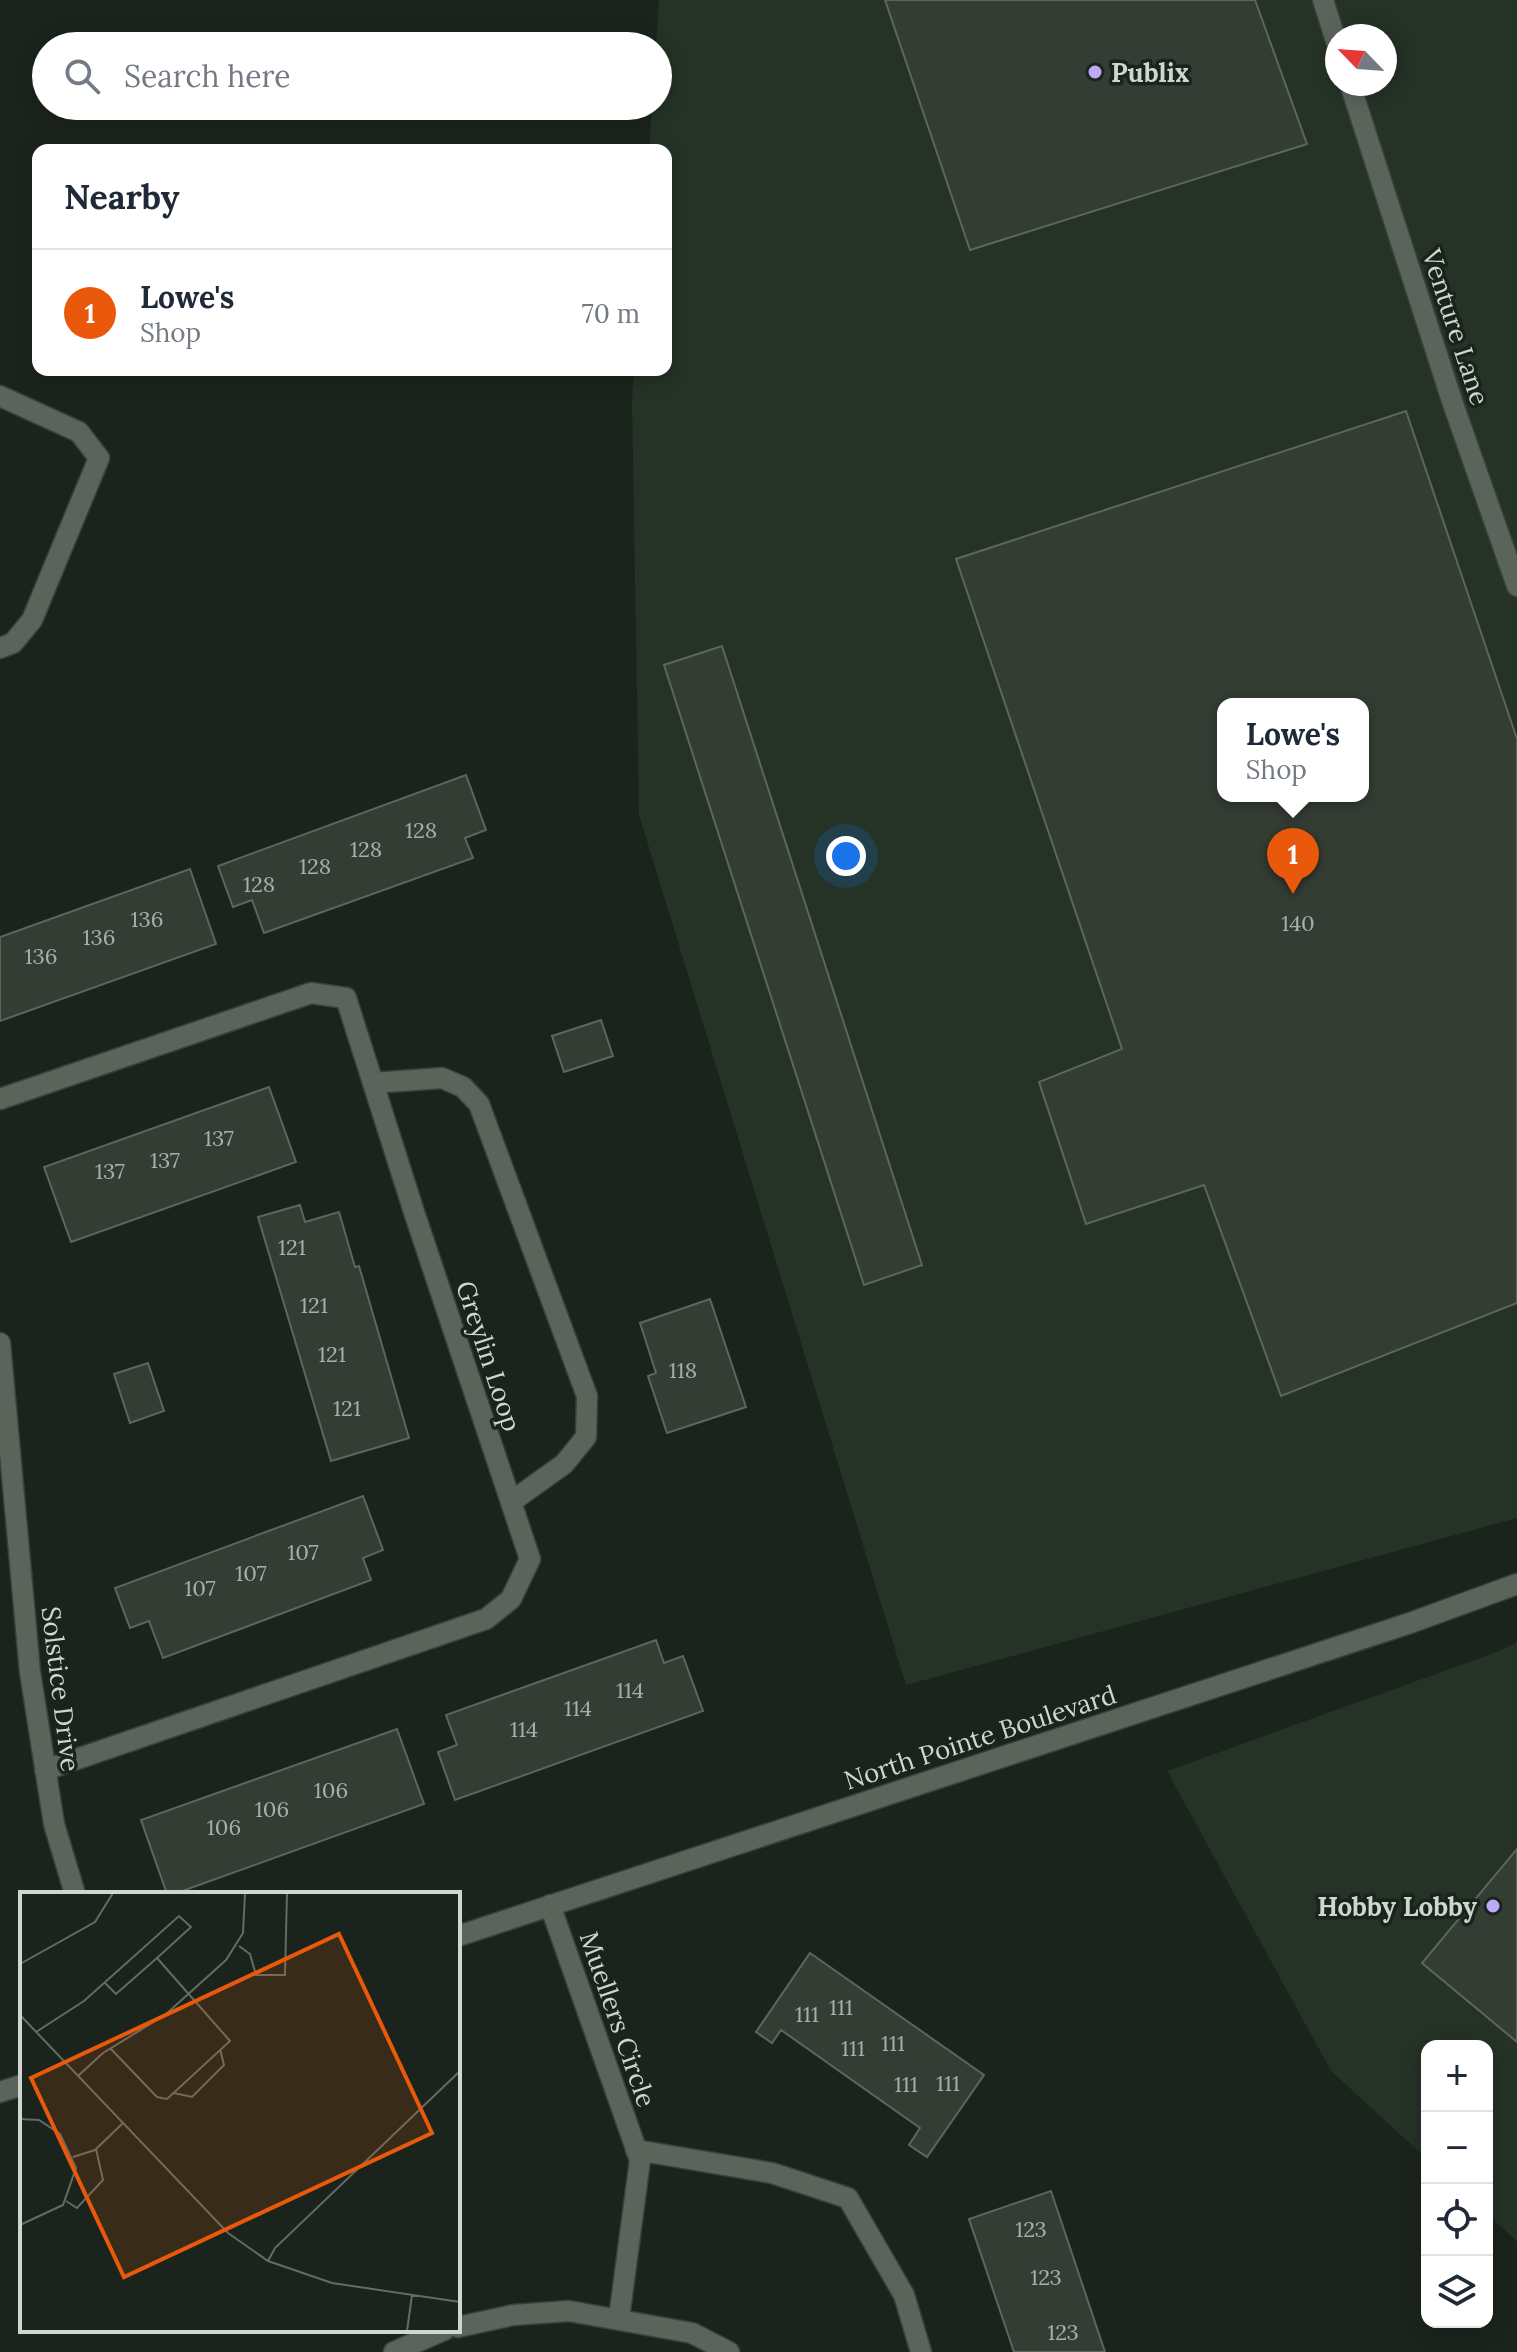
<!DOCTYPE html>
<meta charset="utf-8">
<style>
:root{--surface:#fff;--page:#f2f2f3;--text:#1f2937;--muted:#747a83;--line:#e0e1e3;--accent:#ea580c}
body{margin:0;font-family:Lora,serif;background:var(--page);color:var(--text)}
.controls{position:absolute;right:24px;bottom:24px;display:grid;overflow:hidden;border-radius:16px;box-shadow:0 4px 20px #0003}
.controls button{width:72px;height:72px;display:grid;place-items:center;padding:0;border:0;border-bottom:2px solid var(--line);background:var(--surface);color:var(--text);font:40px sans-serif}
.compass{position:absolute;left:1325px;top:24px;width:72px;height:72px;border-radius:50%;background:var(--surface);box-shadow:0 4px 20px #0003;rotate:295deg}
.you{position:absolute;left:846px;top:856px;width:28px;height:28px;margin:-20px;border:6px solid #fff;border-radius:50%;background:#1a73e8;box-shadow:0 0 0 12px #1a73e833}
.badge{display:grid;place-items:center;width:52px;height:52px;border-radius:50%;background:var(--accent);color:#fff;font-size:26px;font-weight:700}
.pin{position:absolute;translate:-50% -66px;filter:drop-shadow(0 2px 4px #0008)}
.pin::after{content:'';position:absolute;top:42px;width:28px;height:24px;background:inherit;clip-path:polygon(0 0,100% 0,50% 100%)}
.popup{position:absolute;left:1217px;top:698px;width:152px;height:104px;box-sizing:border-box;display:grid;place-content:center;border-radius:16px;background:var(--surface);filter:drop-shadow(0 2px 6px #0005);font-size:26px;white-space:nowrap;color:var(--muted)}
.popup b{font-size:30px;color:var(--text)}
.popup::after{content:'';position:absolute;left:50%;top:100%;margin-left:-16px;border:16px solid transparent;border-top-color:var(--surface)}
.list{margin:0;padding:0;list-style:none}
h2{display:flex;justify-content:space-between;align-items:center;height:104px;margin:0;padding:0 32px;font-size:34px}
h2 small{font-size:26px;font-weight:400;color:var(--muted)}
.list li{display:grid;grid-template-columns:52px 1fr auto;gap:24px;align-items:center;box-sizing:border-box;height:128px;padding:0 32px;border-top:2px solid var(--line)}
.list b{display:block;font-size:30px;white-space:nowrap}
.list p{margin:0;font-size:26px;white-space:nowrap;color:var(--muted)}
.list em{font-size:26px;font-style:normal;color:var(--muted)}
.icon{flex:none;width:44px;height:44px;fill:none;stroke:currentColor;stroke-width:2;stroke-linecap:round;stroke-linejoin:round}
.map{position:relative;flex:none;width:1517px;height:2352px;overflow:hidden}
.search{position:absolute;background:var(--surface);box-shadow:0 4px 20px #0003;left:32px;top:32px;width:640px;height:88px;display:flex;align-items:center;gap:20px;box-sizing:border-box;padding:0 28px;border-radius:44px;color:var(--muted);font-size:30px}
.panel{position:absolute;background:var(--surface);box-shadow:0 4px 20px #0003;left:32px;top:144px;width:640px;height:232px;border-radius:16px}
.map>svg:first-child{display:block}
.built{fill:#253226;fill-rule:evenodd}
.building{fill:#343d34;stroke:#5c665d;stroke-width:2;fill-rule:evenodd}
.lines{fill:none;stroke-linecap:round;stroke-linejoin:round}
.lane-casing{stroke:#3a413b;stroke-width:23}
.street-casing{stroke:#3a413b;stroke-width:23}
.lane{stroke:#5a645b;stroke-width:20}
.street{stroke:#5a645b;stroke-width:20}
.poi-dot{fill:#bbaaf6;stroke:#1b241c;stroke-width:3}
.labels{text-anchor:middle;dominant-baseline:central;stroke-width:7;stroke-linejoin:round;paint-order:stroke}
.number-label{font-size:22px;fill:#a8afa9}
.poi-label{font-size:26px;font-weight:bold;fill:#cfd5d0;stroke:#1b241c;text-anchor:start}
.street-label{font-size:26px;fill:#cfd5d0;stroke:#1b241c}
.inset-road{fill:none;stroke:#636b64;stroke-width:2}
.view{fill:#e8590c;fill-opacity:0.15;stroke:#e8590c;stroke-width:4}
.inset-edge{fill:none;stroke:#cfd5d0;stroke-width:4}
</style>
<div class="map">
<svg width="1517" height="2352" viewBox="0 0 1517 2352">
<rect width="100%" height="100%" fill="#1b241c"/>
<g class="built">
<path d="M659,0H1517V1518L906,1685L639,815L632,401L634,370H666V150H649L652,106H658L656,46ZM1337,36H1385V84H1337ZM1223,704H1363V796H1223Z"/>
<path d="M1517,1642V2241L1487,2214V2046H1427V2159L1331,2071L1167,1771L1497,1652Z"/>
</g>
<g class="building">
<path d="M885,0H1255L1307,144L970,250Z"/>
<path d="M1406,411L1517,739V1303L1281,1396L1204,1185L1086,1224L1039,1082L1122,1049L956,559ZM1223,704H1363V796H1223Z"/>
<path d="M722,646L922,1265L864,1285L664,665Z"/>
<path d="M466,775L486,830L465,838L473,858L264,933L252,900L233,907L218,866Z"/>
<path d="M190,869L216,944L0,1021V937Z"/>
<path d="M601,1020L613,1056L564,1072L552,1036Z"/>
<path d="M269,1087L296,1162L71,1242L44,1167Z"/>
<path d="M300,1205L305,1222L339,1212L355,1267L359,1266L409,1438L331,1461L258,1217Z"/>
<path d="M710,1299L746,1407L667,1433L648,1376L656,1373L640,1323Z"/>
<path d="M148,1363L164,1411L130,1423L114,1374Z"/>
<path d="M363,1496L383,1550L363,1558L371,1580L163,1658L149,1621L130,1628L115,1588Z"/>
<path d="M656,1640L664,1663L683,1656L703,1711L455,1800L438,1752L457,1745L446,1715Z"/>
<path d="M397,1729L424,1804L174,1894H167L141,1820Z"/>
<path d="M1517,1849V2042L1422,1963Z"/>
<path d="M810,1953L984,2075L927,2157L909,2145L920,2128L781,2030L772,2043L756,2032Z"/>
<path d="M1051,2191L1105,2352H1014L969,2219Z"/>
</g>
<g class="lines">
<g class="lane-casing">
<g id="lane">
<path d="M1323,0L1337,44"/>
<path d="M1350,84L1452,401L1517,586"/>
<path d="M0,396L79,432L99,458L32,620L13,643L0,648"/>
<path d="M373,1083L442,1078L463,1087L479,1104L587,1396L586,1437L564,1464L511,1502"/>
</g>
</g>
<g class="street-casing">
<g id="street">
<path d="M0,1099L311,993L346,998L415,1215L530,1559L511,1599L486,1619L45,1770"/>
<path d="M0,1343L30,1672L54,1824L75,1894"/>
<path d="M550,1905L640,2160L619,2318"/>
<path d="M458,1936L1410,1623L1517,1584"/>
<path d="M0,2092L22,2085"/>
<path d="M636,2150L772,2173L848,2198L904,2295L921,2352"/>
<path d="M458,2327L513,2315L569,2311L692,2333L729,2352"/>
<path d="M394,2352L444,2330"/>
</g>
</g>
<use href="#lane" class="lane"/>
<use href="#street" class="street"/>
</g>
<g class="poi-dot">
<circle cx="1095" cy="72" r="8"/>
<circle cx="1493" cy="1906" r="8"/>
</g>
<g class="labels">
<g class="number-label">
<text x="421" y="830">128</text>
<text x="366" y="849">128</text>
<text x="315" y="866">128</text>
<text x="259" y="884">128</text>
<text x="147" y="919">136</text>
<text x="1298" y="923">140</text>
<text x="99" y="937">136</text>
<text x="41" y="956">136</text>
<text x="219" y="1138">137</text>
<text x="165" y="1160">137</text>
<text x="110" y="1171">137</text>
<text x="292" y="1247">121</text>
<text x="314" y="1305">121</text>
<text x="332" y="1354">121</text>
<text x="683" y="1370">118</text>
<text x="347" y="1408">121</text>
<text x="303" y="1552">107</text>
<text x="251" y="1573">107</text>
<text x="200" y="1588">107</text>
<text x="630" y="1690">114</text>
<text x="578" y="1708">114</text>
<text x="524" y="1729">114</text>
<text x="331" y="1790">106</text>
<text x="272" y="1809">106</text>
<text x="224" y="1827">106</text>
<text x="841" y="2007">111</text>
<text x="807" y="2014">111</text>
<text x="893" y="2043">111</text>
<text x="853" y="2048">111</text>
<text x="948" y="2083">111</text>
<text x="906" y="2084">111</text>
<text x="1031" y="2229">123</text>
<text x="1046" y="2277">123</text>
<text x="1063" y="2332">123</text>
</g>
<g class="poi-label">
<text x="1111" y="72">Publix</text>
<text x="1477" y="1906" text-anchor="end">Hobby Lobby</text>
</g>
<g class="street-label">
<text transform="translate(1456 327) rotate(72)">Venture Lane</text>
<text transform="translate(489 1356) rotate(72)">Greylin Loop</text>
<text transform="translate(61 1689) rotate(83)">Solstice Drive</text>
<text transform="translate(980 1737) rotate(-18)">North Pointe Boulevard</text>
<text transform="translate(618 2019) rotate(71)">Muellers Circle</text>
</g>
</g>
<g transform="translate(20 1892)">
<rect width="440" height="440" fill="#1b241c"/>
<path class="inset-road" d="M219,54L230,62L236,83H265L267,1M0,72L75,30L93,1M84,90L96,102L137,66M0,123L208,341L248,369L312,391L440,410M16,140L64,109L159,24L171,35L137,66L210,149L147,207L137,205L90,156M58,184L83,161L145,123L206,68L223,41L225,1M154,201L172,205L204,173L200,157M0,227L19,228L40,242L56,276L43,313L0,333M53,265L75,258L103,231M46,309L57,316L83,288L76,257M248,369L255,356L440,179M387,439L392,403"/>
<path class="view" d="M319,42L412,241L104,385L11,186Z"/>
<rect width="440" height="440" class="inset-edge"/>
</g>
</svg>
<div class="controls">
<button>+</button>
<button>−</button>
<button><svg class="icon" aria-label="locate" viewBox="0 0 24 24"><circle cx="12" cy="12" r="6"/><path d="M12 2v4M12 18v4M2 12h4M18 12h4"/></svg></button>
<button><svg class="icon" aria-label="layers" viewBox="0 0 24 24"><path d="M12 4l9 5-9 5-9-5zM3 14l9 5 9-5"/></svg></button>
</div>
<svg class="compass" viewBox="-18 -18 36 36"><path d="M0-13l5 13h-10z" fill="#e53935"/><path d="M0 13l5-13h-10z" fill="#747a83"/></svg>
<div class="you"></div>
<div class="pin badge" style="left:1293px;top:894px">1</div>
<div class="popup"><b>Lowe's</b>Shop</div>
<div class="search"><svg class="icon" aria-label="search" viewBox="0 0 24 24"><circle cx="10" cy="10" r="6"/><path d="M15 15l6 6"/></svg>Search here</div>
<section class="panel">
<h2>Nearby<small></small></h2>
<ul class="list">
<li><span class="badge">1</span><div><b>Lowe's</b><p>Shop</p></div><em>70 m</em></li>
</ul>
</section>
</div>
